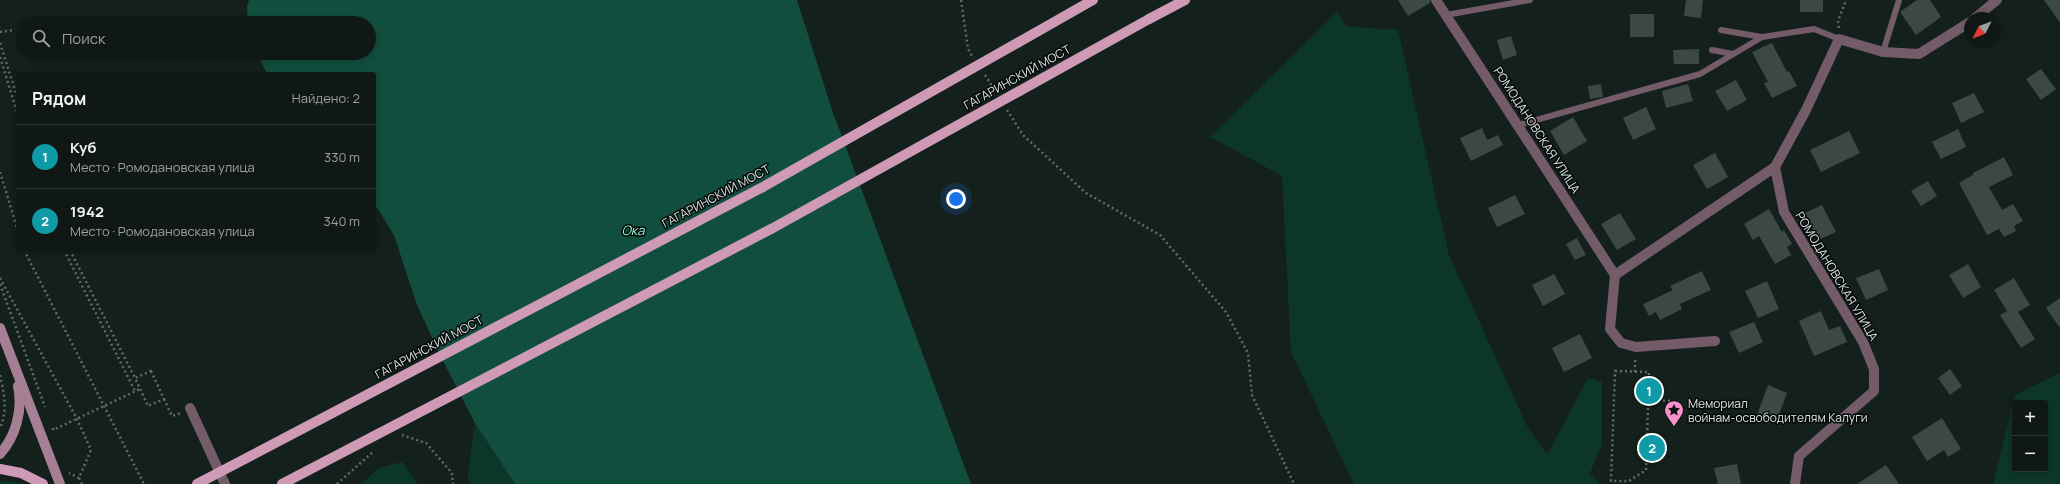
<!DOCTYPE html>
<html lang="ru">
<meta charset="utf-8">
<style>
:root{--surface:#0f1814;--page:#18211d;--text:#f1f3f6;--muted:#9ba0a0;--line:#2f3734;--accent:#1a73e8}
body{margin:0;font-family:Manrope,sans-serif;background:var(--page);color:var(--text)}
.controls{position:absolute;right:12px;bottom:12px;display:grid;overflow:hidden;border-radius:4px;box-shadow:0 2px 6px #0003}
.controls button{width:36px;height:36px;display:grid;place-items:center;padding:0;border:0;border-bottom:1px solid var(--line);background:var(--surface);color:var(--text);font:20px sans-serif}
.compass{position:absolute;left:1964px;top:12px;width:36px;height:36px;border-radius:50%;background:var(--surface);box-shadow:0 2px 6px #0003;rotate:228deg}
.you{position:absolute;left:956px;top:199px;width:14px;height:14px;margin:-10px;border:3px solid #fff;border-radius:50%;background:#1a73e8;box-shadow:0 0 0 6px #1a73e833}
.badge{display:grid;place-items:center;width:26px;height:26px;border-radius:50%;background:var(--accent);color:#fff;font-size:13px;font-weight:700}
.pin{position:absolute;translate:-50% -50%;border:2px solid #fff;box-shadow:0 1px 4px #0006}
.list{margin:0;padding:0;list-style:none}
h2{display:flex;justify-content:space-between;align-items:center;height:52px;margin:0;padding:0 16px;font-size:17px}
h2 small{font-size:13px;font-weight:400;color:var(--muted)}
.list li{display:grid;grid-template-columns:26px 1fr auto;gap:12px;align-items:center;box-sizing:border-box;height:64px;padding:0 16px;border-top:1px solid var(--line)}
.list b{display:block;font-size:15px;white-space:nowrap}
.list p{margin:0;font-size:13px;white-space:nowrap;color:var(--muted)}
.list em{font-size:13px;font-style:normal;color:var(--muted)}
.icon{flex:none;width:22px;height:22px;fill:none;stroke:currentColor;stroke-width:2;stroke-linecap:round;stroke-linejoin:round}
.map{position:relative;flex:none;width:2060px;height:484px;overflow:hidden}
.search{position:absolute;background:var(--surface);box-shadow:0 2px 6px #0003;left:16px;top:16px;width:360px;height:44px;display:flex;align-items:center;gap:10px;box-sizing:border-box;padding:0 14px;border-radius:22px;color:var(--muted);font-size:15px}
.panel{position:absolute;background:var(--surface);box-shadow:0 2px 6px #0003;left:16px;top:72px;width:360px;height:180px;border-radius:4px}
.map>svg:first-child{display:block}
.green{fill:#0d362a;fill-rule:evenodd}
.water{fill:#114e3e}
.building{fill:#3b4843}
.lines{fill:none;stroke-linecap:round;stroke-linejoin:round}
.path{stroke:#616b67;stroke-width:2.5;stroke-dasharray:2 3;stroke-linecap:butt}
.service{stroke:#745b69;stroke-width:6}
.minor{stroke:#745b69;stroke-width:10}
.secondary{stroke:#a77f94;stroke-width:10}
.primary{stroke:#ce9ab6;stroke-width:10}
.primary-bridge{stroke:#ce9ab6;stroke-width:10}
.labels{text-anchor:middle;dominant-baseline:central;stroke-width:3;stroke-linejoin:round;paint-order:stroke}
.street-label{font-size:12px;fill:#dce4e1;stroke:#040807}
.poi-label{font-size:12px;fill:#dce4e1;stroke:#040807;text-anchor:start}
.water-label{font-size:13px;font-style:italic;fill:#8dfbd7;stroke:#040807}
</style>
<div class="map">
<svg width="2060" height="484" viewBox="0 0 2060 484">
<rect width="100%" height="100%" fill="#14201b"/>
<g class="green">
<path d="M1337,12L1346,26L1398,30L1449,255L1527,426L1547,455L1588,378L1602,382V444L1590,473L1600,484H1354L1291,352L1282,176L1210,137Z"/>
<path d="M2060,373V484H1993L2015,395ZM2015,403H2045V469H2015Z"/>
<path d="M475,423L515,484H469L468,474Z"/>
<path d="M402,462L418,484H361L379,468Z"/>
<path d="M0,480L24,484H0Z"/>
</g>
<path class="water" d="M249,0H797L832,110L971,484H515L475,423L442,359L417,305L394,235L374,203V74H267L257,53H369V23H248L247,7Z"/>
<g class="building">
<path d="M1398,0H1430V3L1408,16Z"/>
<path d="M1686,0H1703L1701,18L1684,16Z"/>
<rect x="1800" y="0" width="23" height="12"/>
<path d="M1917,0H1930L1941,17L1916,35L1900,12Z"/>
<path d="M2044,0H2060V23Z"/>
<rect x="1630" y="14" width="24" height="23"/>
<path d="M1511,36L1517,55L1503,60L1497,40Z"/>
<path d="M1772,43L1787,72L1789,71L1797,86L1772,98L1764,83L1768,82L1752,52Z"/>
<path d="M1699,49V64H1674L1673,50Z"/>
<path d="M2041,69L2056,89L2041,100L2026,79Z"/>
<path d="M1736,80L1747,100L1727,111L1715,91Z"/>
<path d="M1601,84L1603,97L1590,99L1588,86Z"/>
<path d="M1688,84L1693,101L1666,108L1662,91Z"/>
<path d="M1974,93L1984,112L1961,123L1952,103Z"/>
<path d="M1646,107L1656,129L1633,140L1623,118Z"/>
<path d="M1573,117L1587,141L1564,155L1550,131Z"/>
<path d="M1482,128L1487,140L1498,135L1503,145L1471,161L1460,138Z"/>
<path d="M1958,129L1966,147L1941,159L1932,142Z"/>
<path d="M1849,131L1860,153L1821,172L1810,150Z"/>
<path d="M1715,153L1728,177L1707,189L1693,165Z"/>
<path d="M2004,157L2013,175L1989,187L2002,210L2013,204L2023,221L2014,226L2016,231L2004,237L1999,229L1987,235L1959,183L1973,175V173Z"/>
<path d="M1928,181L1937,196L1921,206L1911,191Z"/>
<path d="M1515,195L1525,214L1497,227L1488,208Z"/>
<path d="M1822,205L1836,232L1818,240L1805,213Z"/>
<path d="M1769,209L1782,232L1784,230L1792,244L1787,247L1791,255L1775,264L1759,236L1753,240L1744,224Z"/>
<path d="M1620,213L1636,239L1617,250L1601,224Z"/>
<path d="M1577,238L1586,255L1575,260L1566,244Z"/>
<path d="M1968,264L1981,287L1963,298L1949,275Z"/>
<path d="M1879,269L1888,290L1866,300L1856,278Z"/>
<path d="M1702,271L1711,290L1680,304L1682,309L1660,320L1656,312L1649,316L1643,304L1673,290L1670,286Z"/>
<path d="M1554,274L1565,294L1543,306L1532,285Z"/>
<path d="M2014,278L2030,305L2018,312L2035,339L2021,348L2000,315L2007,311L1994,290Z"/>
<path d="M1767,281L1779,309L1758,318L1745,291Z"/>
<path d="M2060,298V328L2046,308Z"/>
<path d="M1821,311L1829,330L1840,326L1847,342L1814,356L1799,321Z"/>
<path d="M1754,322L1763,342L1739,353L1729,332Z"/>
<path d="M1580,334L1592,358L1564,372L1552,348Z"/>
<path d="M1950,369L1962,386L1950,395L1938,378Z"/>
<path d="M1768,385L1787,393L1776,423L1757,415Z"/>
<path d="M1942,418L1961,449L1948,457L1944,450L1927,461L1912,437Z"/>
<path d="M1737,464L1741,484H1718L1714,468Z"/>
<path d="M1886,465L1899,484H1857Z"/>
</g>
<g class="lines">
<g class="path">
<path d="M961,0L968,49L972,56"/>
<path d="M1839,28L1838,21L1846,0"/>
<path d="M0,32L13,30"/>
<path d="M0,43L18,99"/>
<path d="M0,57L18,115"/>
<path d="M985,75L995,91"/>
<path d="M1007,110L1023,135L1086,193L1160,235L1226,312L1248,353L1252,395L1294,484"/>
<path d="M0,172L18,231"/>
<path d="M24,250L144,484"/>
<path d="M64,250L135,391"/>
<path d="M70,250L135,378"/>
<path d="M0,278L77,419L91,450L79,478L69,473"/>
<path d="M0,284L45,407"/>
<path d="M151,371L164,399L148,406L135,378Z"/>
<path d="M1615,371L1649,372L1646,470L1629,481H1611Z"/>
<path d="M1635,372V358"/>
<path d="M0,375C4,393 8,411 0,428"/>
<path d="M164,399L172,416L181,413"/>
<path d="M1648,400L1672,401"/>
<path d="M53,428V430L140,389"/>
<path d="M402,435L426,443L452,473L453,484"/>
<path d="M79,478L82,484"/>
<path d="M337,484L374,451"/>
</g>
<g class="service">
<path d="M1446,15L1530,0"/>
<path d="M1721,30L1762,37"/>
<path d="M1712,50L1733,54"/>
<path d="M1883,52L1899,0"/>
<path d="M1518,125L1700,74L1762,37L1814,29L1839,39"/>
</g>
<g class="minor">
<path d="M1436,0L1615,275"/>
<path d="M1975,18L1997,0"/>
<path d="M1775,167L1806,110L1839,39L1883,52L1919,54L1970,22"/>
<path d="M1715,341L1636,347L1621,343L1610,329L1615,275L1775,167L1784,212L1863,342L1874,369V391L1799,456L1795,484"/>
<path d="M190,408L225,484"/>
</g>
<g class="secondary">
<path d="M0,328L60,484"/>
<path d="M0,454C16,436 23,410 18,386"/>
</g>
<g class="primary">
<path d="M1149,19L1185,0"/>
<path d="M0,469L21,473L43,484"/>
</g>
<g class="primary-bridge">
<path d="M197,484L763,187L1093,0"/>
<path d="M282,484L773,228L1149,19"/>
</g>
</g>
<defs>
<g id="sight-pin" transform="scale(1)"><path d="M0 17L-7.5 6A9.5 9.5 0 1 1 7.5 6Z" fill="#f890cc" stroke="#040807"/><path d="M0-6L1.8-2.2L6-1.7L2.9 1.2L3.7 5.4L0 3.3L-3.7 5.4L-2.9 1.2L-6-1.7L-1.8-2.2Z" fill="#111"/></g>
</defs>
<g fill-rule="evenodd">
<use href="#sight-pin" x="1674" y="410"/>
</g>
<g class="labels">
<g class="street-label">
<text transform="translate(1017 77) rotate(-29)">ГАГАРИНСКИЙ МОСТ</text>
<text transform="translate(1537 130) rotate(57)">РОМОДАНОВСКАЯ УЛИЦА</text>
<text transform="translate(716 196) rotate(-28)">ГАГАРИНСКИЙ МОСТ</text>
<text transform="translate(1837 276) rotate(59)">РОМОДАНОВСКАЯ УЛИЦА</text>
<text transform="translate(429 347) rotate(-28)">ГАГАРИНСКИЙ МОСТ</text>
</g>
<g class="poi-label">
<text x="1688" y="403">Мемориал<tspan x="1688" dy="14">войнам-освободителям Калуги</tspan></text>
</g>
<g class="water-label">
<text x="633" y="230">Ока</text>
</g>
</g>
</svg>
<div class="controls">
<button>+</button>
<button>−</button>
</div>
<svg class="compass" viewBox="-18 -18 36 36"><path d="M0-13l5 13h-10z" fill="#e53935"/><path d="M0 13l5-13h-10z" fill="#9ba0a0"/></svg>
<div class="you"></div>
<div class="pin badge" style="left:1649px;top:391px;background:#0f9aa8">1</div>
<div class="pin badge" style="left:1652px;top:448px;background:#0f9aa8">2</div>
<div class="search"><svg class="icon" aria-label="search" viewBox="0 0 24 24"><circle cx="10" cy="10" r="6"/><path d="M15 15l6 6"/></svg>Поиск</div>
<section class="panel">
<h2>Рядом<small>Найдено: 2</small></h2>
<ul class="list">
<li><span class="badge" style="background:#0f9aa8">1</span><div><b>Куб</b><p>Место · Ромодановская улица</p></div><em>330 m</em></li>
<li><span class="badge" style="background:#0f9aa8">2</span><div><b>1942</b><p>Место · Ромодановская улица</p></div><em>340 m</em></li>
</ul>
</section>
</div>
